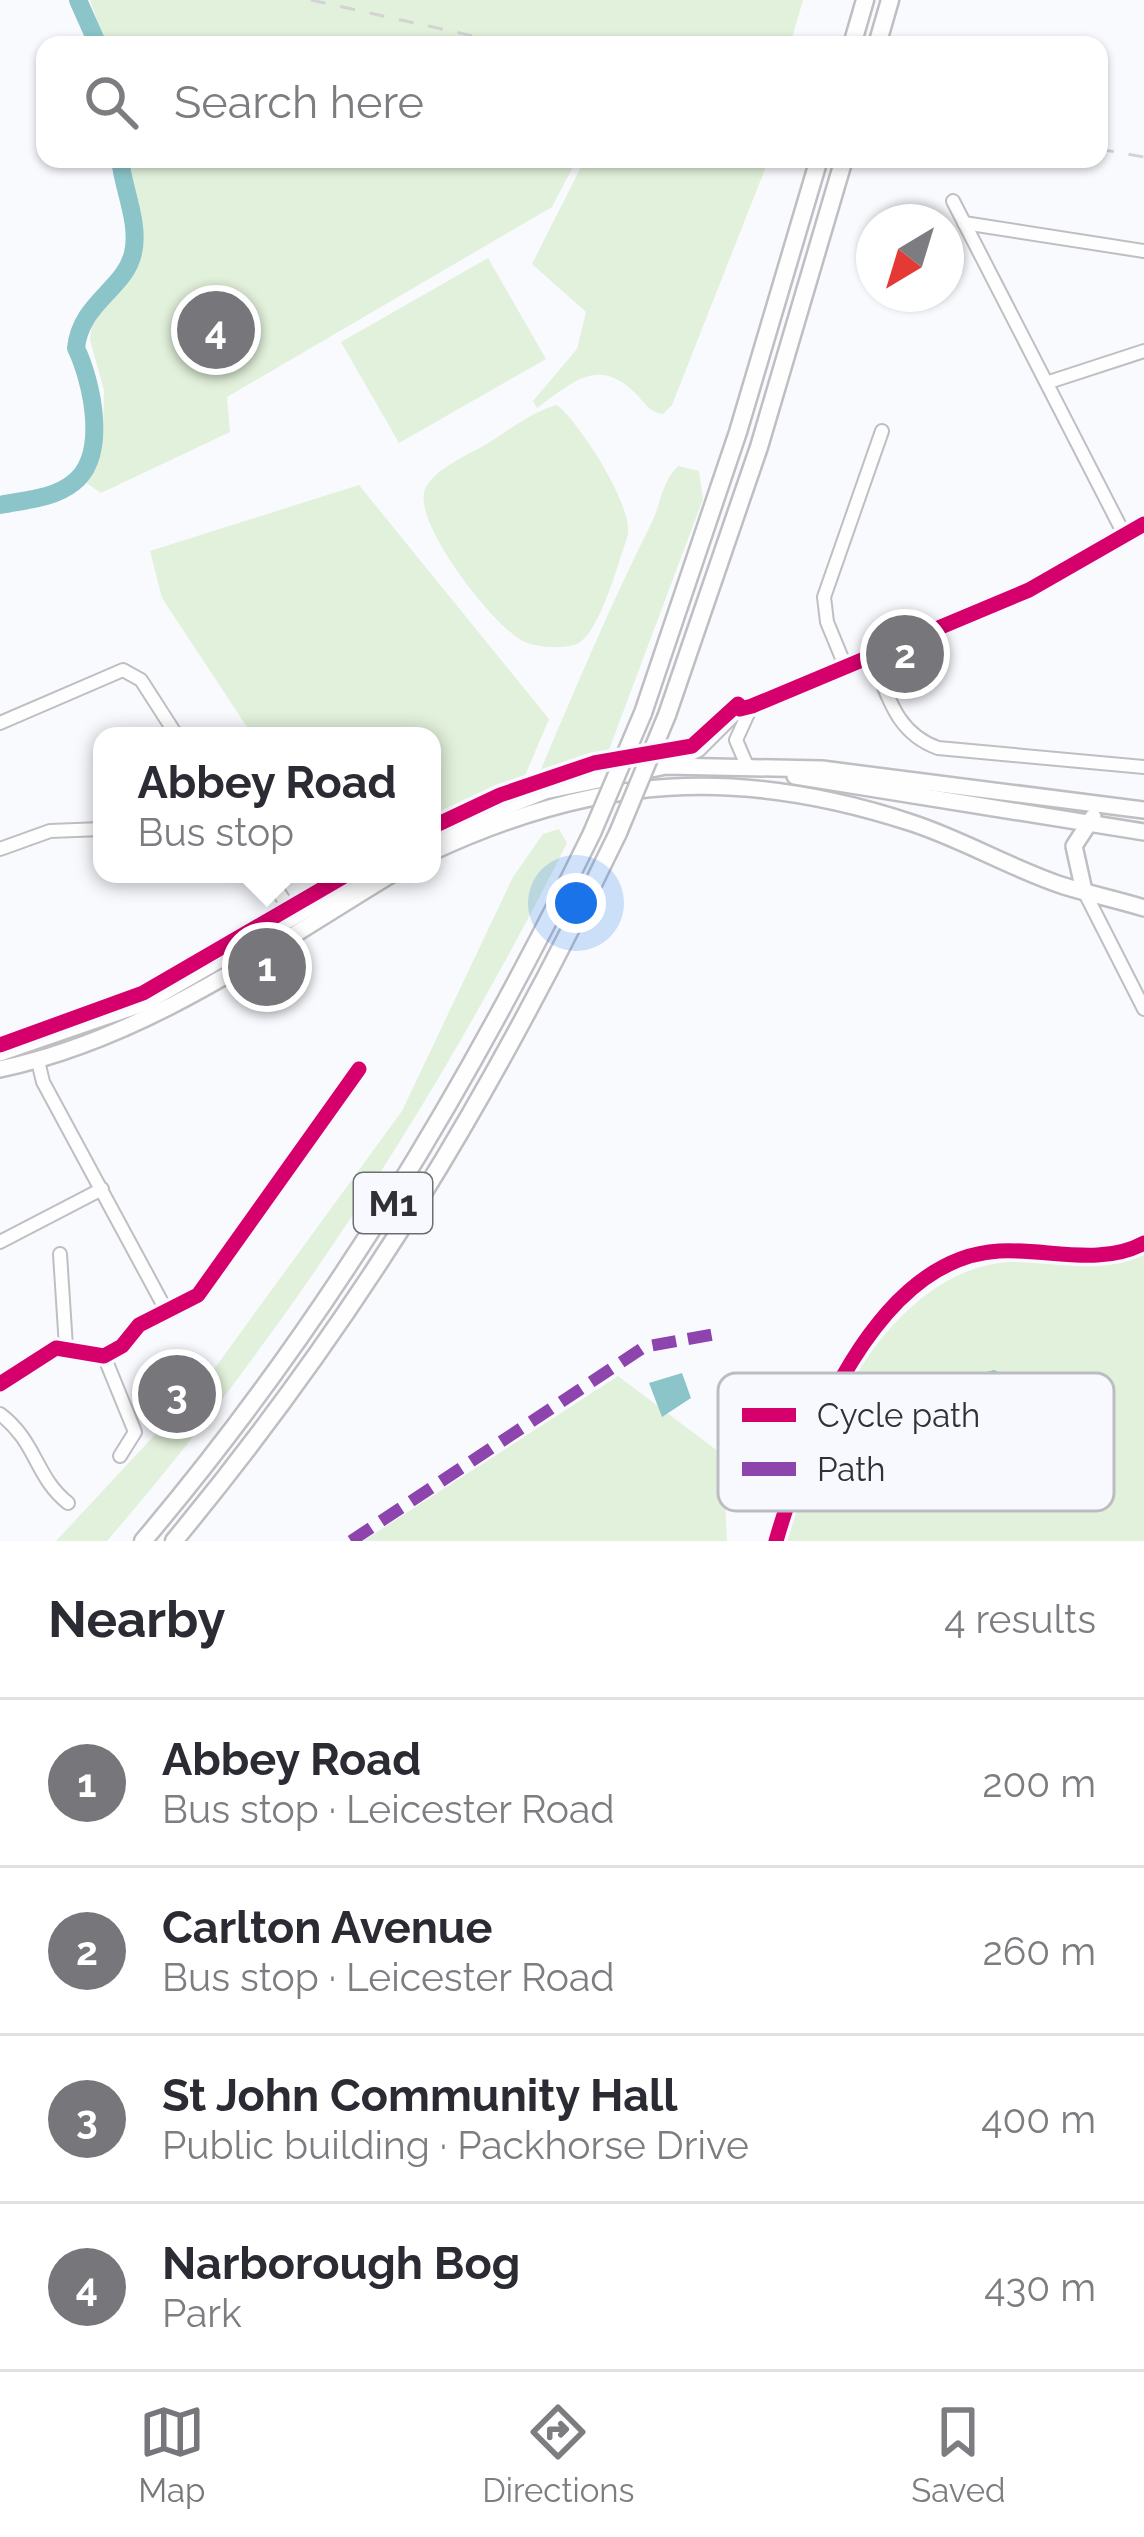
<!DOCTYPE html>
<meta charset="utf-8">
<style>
:root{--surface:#fff;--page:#f2f2f3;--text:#2b2b33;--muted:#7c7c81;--line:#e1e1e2;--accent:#77777b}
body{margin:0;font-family:Raleway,sans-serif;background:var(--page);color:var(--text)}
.compass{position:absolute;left:856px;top:204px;width:108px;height:108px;border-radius:50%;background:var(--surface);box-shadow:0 3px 9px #0004;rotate:218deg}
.you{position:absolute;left:576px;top:903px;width:42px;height:42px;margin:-30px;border:9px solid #fff;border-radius:50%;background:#1a73e8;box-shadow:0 0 0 18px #1a73e833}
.badge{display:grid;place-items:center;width:78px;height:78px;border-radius:50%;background:var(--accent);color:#fff;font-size:39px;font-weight:700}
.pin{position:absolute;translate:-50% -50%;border:6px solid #fff;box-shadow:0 3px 12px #0006}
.popup{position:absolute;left:93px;top:727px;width:348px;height:156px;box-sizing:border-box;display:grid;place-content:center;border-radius:24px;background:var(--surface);filter:drop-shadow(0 3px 9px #0005);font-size:39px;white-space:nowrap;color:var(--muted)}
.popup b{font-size:45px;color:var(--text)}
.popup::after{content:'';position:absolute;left:50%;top:100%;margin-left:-24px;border:24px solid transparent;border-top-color:var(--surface)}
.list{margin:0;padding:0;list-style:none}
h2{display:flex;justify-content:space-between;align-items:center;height:156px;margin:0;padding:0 48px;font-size:51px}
h2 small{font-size:39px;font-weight:400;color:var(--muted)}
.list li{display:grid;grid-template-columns:78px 1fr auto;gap:36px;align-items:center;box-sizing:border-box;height:168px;padding:0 48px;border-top:3px solid var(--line)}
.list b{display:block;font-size:45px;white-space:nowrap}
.list p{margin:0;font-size:39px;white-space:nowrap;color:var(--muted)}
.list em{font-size:39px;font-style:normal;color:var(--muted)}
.icon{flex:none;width:66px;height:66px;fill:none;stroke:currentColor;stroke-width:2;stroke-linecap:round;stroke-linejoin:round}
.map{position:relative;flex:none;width:1144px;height:1541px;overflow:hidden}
.search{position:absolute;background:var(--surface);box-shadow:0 3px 9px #0004;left:36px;right:36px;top:36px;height:132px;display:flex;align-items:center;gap:30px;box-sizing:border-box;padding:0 42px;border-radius:24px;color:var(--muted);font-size:45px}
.sheet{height:828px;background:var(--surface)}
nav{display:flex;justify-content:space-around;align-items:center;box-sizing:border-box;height:168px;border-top:3px solid var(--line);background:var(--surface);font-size:33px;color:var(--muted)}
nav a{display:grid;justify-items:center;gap:6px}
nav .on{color:var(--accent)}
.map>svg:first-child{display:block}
.green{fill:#e2f1db}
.water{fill:#8bc5c9}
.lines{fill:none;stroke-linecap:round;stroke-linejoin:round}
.river{stroke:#8bc5c9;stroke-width:18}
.minor-casing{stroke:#bfbfc3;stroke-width:16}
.major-casing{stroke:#bfbfc3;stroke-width:20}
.highway-casing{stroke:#bfbfc3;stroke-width:21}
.minor{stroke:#fefeff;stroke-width:12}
.major{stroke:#fefeff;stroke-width:15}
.highway{stroke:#fefeff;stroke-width:16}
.rail{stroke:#d3d3d4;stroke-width:3;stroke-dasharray:15 15;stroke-linecap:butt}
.highway-bridge-casing{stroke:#bfbfc3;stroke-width:21;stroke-linecap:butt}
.highway-bridge{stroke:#fefeff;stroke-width:16}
.quiet{stroke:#8e44ad;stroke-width:12;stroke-dasharray:24 12;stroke-linecap:butt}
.cycleway-casing{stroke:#f8f9ff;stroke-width:22}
.cycleway{stroke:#d6006c;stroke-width:15}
.labels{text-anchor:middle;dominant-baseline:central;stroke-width:12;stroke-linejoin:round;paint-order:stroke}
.shield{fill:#f8f9ff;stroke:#6d6d72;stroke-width:3}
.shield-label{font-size:36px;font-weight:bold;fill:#313135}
.key{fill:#f8f9ff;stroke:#bcbdc2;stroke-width:3}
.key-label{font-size:33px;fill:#313135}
</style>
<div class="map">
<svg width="1144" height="1541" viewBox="0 0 1144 1541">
<rect width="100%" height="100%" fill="#f9fafe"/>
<g class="green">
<path d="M90,0H803L790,45H106Z"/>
<path d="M128,159H577L552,207L227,397L230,432L101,493L85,482L101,450L103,430L104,390L90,340L92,320L131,272L142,245Z"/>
<path d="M585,159H769L672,405L663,414C648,412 645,402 634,392C597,356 571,384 537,408L533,401L577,349L586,312L532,264Z"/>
<path d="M488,258L546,359L399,443L341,342Z"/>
<path d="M557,405C580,423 637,511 627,538C618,563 600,633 577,644C565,649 536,648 523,641C494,627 408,518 426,487C437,468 467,455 485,445C507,432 532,411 557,405Z"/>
<path d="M678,466L699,471L703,499L607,755L539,774C575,689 610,606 651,524C662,502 660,485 678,466Z"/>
<path d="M359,485L549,719L524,778L432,825V736H253L162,598L150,551Z"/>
<path d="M559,829L567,843C440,1095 292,1326 107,1541H56L206,1380L402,1111L513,877L543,834Z"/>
<path d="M1144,1253V1541H787C810,1438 888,1271 1008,1262C1053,1258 1102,1276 1144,1253Z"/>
<path d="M618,1376L723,1455L727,1541H363Z"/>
</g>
<g class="water">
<path d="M994,1370L1010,1377L1018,1407L1004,1435L960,1469L957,1478L881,1499C894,1480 911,1470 924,1451C944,1419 953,1379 994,1370Z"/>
<path d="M682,1373L691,1398L662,1417L649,1383Z"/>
</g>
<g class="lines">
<g class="river">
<path d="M78,0L98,45"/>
<path d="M0,505C24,500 53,499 73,483C109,456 92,382 76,348C81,302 125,289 133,253C140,223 123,189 120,159"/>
</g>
<g class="minor-casing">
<g id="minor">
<path d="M953,201L1125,536"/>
<path d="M964,223L1144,251"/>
<path d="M1049,382L1144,351"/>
<path d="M872,657C888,696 896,733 938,748L1144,767"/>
<path d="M846,668L827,622L824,597L882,431"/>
<path d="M0,723L123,670L141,680L177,736"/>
<path d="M668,765L699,750L740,709L1029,590L1144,524"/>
<path d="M748,768L736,740L751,707"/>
<path d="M0,849L50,831L102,829"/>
<path d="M267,874L285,902"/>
<path d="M1084,891L1144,1009"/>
<path d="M38,1061L43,1082L166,1310"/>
<path d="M0,1242L102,1189"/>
<path d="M60,1254L66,1347"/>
<path d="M104,1356L135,1432L120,1456"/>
<path d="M0,1384L56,1348L104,1356L122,1346L139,1325L198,1295L359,1069"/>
<path d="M0,1414C37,1442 35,1477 68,1503"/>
<path d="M776,1541C805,1441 875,1258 999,1251C1046,1248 1100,1267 1144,1243"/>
</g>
</g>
<g class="major-casing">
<g id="major">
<path d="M795,776L1144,832"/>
<path d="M432,836L545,791L666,766L822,769L1144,810"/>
<path d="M432,852C597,775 739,766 912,823C964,840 1012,869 1064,886C1090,894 1118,900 1144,908"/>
<path d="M1084,891L1074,846L1093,817"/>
<path d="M0,1053L145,1003L368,874"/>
<path d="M0,1069C146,1038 266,950 392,874"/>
</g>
</g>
<g class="highway-casing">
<g id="highway">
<path d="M852,45L865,0"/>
<path d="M877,45L890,0"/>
<path d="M643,713L738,432L819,159"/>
<path d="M667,715L759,447L844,159"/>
<path d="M143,1541C326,1325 468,1087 592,833"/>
<path d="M174,1541C360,1316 492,1095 618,833"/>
</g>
</g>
<use href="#minor" class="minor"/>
<use href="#major" class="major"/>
<use href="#highway" class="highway"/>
<g class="rail">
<path d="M311,0L514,45"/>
<path d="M1099,149L1144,157"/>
</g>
<g class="highway-bridge-casing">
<g id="highway-bridge">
<path d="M592,833L643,713"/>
<path d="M618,833L667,715"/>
</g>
</g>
<use href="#highway-bridge" class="highway-bridge"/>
<path class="quiet" d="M351,1541L644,1347L721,1333"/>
<g class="cycleway-casing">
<g id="cycleway">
<path d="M432,827L500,795L594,763L692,746L738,704L740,709L752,706L1029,590L1144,524"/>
<path d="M0,1045L143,993L348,874"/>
<path d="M0,1384L56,1348L104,1356L122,1346L139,1325L198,1295L359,1069"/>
<path d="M776,1541C805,1441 875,1258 999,1251C1046,1248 1100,1267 1144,1243"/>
</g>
</g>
<use href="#cycleway" class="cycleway"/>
</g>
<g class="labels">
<rect class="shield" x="354" y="1173" width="78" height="60" rx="9"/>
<g class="shield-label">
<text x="393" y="1203">M1</text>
</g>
</g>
<rect x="718" y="1373" width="396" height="138" rx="18" class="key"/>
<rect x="742" y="1408" width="54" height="14" fill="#d6006c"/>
<rect x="742" y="1462" width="54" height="14" fill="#8e44ad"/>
<g class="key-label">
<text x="817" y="1427">Cycle path</text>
<text x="817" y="1481">Path</text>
</g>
</svg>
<svg class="compass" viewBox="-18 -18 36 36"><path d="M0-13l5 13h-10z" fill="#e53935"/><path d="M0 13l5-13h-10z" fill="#7c7c81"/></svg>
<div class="you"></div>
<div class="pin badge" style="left:267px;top:967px">1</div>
<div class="popup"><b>Abbey Road</b>Bus stop</div>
<div class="pin badge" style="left:905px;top:654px">2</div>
<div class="pin badge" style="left:177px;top:1394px">3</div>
<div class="pin badge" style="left:216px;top:330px">4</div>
<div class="search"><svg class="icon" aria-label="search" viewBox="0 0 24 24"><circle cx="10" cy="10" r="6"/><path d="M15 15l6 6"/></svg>Search here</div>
</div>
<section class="sheet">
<h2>Nearby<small>4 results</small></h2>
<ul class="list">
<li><span class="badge">1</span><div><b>Abbey Road</b><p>Bus stop · Leicester Road</p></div><em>200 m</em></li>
<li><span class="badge">2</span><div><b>Carlton Avenue</b><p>Bus stop · Leicester Road</p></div><em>260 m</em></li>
<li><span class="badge">3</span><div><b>St John Community Hall</b><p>Public building · Packhorse Drive</p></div><em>400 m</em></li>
<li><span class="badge">4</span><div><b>Narborough Bog</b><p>Park</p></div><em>430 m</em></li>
</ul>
</section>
<nav>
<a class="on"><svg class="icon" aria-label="map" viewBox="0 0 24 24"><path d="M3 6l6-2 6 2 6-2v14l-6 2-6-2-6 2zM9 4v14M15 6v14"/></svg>Map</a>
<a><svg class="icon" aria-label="directions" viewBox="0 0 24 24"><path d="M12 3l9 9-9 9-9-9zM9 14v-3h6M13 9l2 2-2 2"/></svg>Directions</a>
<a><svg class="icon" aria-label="saved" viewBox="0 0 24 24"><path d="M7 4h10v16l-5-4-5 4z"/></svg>Saved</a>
</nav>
